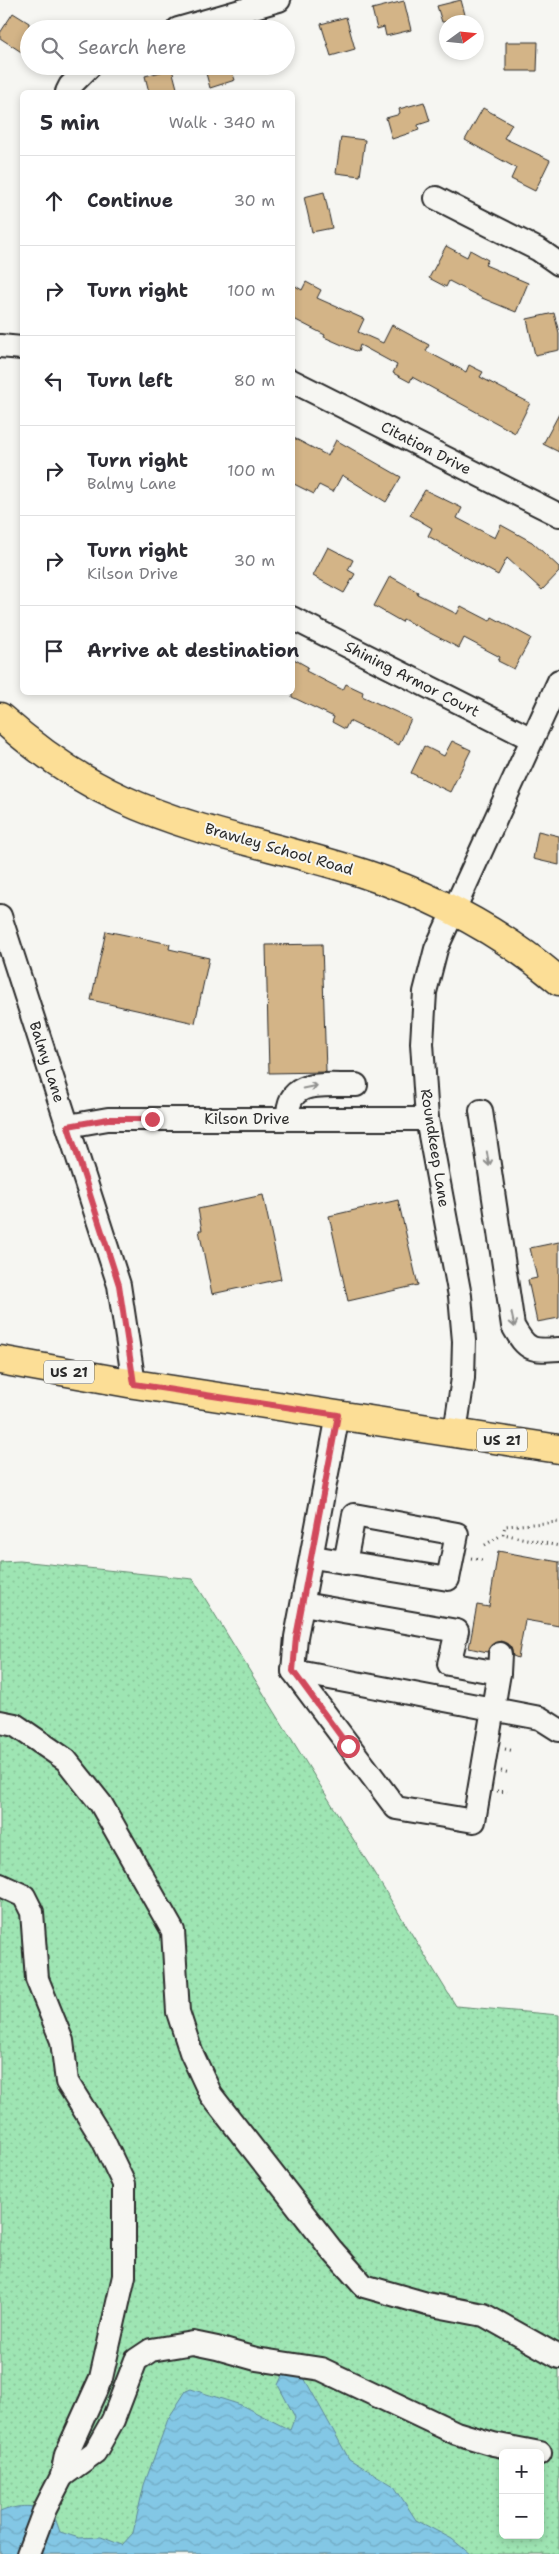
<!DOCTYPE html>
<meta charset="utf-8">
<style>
:root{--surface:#fff;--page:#f7f7f7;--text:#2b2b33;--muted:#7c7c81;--line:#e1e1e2}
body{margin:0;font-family:"Shantell Sans",sans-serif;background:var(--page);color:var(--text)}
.controls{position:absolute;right:15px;bottom:15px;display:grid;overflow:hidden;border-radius:8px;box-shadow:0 2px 8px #0003}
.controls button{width:45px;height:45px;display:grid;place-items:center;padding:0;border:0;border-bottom:1px solid var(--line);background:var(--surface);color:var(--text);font:25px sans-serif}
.compass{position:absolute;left:439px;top:15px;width:45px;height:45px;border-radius:50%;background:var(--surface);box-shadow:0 2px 8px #0003;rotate:75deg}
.stop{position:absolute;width:15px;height:15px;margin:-11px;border:4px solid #d1495b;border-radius:50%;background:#fff}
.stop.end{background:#d1495b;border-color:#fff;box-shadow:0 1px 5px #0008}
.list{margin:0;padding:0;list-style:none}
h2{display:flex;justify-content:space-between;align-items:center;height:65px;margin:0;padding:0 20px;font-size:21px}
h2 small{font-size:16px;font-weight:400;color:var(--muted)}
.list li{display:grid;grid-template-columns:32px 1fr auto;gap:15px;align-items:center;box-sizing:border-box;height:90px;padding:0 20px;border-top:1px solid var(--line)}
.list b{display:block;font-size:19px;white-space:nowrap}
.list p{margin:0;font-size:16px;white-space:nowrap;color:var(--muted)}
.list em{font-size:16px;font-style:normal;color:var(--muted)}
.icon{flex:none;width:28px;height:28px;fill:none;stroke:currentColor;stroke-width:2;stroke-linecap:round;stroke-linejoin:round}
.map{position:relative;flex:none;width:559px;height:2554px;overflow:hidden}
.search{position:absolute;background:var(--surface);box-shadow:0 2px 8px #0003;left:20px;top:20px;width:275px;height:55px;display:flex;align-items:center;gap:12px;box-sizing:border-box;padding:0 18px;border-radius:28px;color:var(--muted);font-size:19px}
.panel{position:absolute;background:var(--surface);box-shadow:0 2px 8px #0003;left:20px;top:90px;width:275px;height:605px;border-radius:8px}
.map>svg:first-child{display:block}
.grass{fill:url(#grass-dots);stroke:#64886f;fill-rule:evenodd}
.water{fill:url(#water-waves);stroke:#60899b}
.building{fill:#d3b487;stroke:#2b2b2b}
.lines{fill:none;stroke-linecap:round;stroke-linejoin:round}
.minor-casing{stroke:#2b2b2b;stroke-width:26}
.major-casing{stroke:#2b2b2b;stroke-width:31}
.path{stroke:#2b2b2b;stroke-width:3;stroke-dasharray:1 4;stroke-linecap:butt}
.minor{stroke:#f6f6f2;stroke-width:22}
.major{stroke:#fcde96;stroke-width:28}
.oneway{stroke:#90908e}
.route{stroke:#d1495b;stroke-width:6}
.labels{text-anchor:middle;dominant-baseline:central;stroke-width:4;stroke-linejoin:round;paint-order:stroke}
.shield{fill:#f6f6f2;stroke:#686867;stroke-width:1}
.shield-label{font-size:14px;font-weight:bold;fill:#2b2b2b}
.street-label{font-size:15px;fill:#2b2b2b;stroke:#f6f6f2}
</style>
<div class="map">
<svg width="559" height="2554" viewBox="0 0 559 2554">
<defs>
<pattern id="grass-dots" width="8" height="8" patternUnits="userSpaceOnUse" patternTransform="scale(1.25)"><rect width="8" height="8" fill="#9ee5b3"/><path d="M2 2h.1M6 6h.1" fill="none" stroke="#88c59a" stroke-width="1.8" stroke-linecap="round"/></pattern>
<pattern id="water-waves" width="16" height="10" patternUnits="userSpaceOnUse" patternTransform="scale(1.25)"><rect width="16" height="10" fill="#83c7e5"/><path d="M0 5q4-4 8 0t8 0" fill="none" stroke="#71abc5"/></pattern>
</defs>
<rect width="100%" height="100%" fill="#f6f6f2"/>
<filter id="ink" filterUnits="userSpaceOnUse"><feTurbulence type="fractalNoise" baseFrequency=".02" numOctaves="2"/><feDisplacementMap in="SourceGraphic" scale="10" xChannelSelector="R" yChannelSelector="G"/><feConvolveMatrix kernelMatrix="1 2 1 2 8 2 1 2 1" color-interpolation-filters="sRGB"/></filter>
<g filter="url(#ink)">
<path class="grass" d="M20,1561L193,1579L456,2006L559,2015V2554H0V1562ZM503,2453H540V2535H503Z"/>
<path class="water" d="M292,2371L303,2376L349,2459L394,2486L416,2520L452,2539L470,2554H0V2512C19,2504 35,2505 53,2512L60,2532L79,2538L101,2537L122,2545L133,2533L144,2485L168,2419L186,2391L191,2389L241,2405L290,2430L295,2417L278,2385L282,2376Z"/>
<g class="building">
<path d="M461,0L467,22H442L437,6Z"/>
<path d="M404,1L411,30L386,36L384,27L377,29L372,9Z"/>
<path d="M13,13L29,23V57L0,38V33Z"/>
<path d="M346,17L355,49L331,56L321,24Z"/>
<path d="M506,42H538L537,71H506Z"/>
<path d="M204,66H230L235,80L210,88Z"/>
<path d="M172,69L178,92H149L145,76Z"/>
<path d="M424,102L430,121L418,125L419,130L392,139L386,118L397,115L400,113L399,109Z"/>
<path d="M483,108L512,124L504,138L550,160L535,191L511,179L516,168L465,140Z"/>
<path d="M341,137L365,140L360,176L336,173Z"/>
<path d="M324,192L332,228L312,232L304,197Z"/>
<path d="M446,246L467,257L470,250L488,260L485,265L528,283L516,312L482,298L449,281L446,287L429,278Z"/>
<path d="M306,282L321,290L317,298L364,319L358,332L383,343L392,325L429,345L426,351L466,372L469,365L483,372L480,377L530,403L515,433L412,377L410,382L393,373L397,365L360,345L358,352L324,337L325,335L292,318V284L302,290Z"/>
<path d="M554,313L559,333V350L535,355L527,319Z"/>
<path d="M559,414V452L543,444Z"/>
<path d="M292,437L328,456L336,440L401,477L386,502L342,475L333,492L319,485L314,494L292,483Z"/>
<path d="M425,490L462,508L457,518L495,538L501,525L532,542L559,567V572L542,590L507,558L498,575L428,536L432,528L410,515Z"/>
<path d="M328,547L353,560L348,570L355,574L344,593L313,576Z"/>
<path d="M390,576L418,592L417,594L457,614L461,606L490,621L492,617L531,638L514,669L498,661L500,657L464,638L459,648L403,619L402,622L374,606Z"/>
<path d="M292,658L308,667L306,671L343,690L346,684L363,692L362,696L411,719L399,745L349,721L345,729L332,722L334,717L292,697Z"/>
<path d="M452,741L471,750L450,792L411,773L424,746L444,756Z"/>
<path d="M538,831L559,836V865L533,859Z"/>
<path d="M106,931L170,944L169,949L209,958L195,1023L91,1000Z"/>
<path d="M322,944L326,1072L269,1073L266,945Z"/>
<path d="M263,1195L281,1279L212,1294L199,1230H202L198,1209Z"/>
<path d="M398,1200L418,1285L348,1301L329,1216Z"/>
<path d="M559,1242V1318L537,1322L528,1280L537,1278L530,1248Z"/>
<path d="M498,1551L559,1562V1626L525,1620L518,1658L513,1656L511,1648L501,1641L494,1643L487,1652L469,1648L477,1605L489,1607Z"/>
</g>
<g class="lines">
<g class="minor-casing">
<g id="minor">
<path d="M178,29L279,0"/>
<path d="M67,92L70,86L90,66"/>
<path d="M436,198L539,250L559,264"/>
<path d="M0,346L22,348"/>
<path d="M292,381L559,515"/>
<path d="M292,618L532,739"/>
<path d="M0,916L119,1285L134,1384"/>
<path d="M481,1111L513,1326C527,1351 532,1351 559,1349"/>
<path d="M288,1119C286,1077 325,1086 356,1085"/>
<path d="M68,1126L108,1119H427"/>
<path d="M338,1415L296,1637L293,1671L396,1808L474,1821L499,1673L500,1654"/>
<path d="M455,1433L463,1378L464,1341L460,1296L427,1119L422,1043L425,992L436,949L559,681"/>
<path d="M313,1557L448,1579L457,1534L354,1515L345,1563"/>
<path d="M303,1604L457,1631L449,1664L499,1673"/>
<path d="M293,1671L540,1718L559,1730"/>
<path d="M0,1722L15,1725L66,1760L101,1804L173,1931L178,2012L191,2052L211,2095L331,2249L364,2286L427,2304L484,2315L559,2357"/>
<path d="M0,1885L24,1896L32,1912L37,1979L62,2041L67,2082L103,2140L124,2184V2276L101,2378L66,2455L62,2476L45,2509L28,2554"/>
<path d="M62,2476L95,2452L113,2420L136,2360L151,2350L193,2343L217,2348L256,2359L321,2369L456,2433L493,2444L540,2453"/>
</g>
</g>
<g class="major-casing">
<g id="major">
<path d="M0,717C37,750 76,778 122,799C199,835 285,847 365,874C435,897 502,932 559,981"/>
<path d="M0,1360L134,1384L559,1449"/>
</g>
</g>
<g class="path">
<path d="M503,1534L505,1526L559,1522"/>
<path d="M485,1545L503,1534L559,1546"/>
<path d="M471,1558L482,1560"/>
<path d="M505,1749L514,1751"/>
<path d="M501,1771L510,1773"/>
<path d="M497,1791L507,1792"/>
</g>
<use href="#minor" class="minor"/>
<use href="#major" class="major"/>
</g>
<defs><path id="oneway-shaft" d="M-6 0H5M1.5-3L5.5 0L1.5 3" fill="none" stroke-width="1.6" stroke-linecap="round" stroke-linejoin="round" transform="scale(1.25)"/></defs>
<g class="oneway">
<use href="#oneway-shaft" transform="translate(310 1087) rotate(-11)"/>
<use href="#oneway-shaft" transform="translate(488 1159) rotate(81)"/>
<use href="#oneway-shaft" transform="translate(513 1320) rotate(78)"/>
</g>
</g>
<g class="lines" filter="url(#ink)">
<path class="route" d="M152,1119H108L68,1126L119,1285L134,1384L338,1415L296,1637L293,1671L348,1746"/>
</g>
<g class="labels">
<g class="shield">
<rect x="44" y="1360.5" width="50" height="23" rx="4"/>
<rect x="477" y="1428.5" width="50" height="23" rx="4"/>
</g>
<g class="shield-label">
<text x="69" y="1372">US 21</text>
<text x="502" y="1440">US 21</text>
</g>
<g class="street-label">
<text transform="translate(426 448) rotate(27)">Citation Drive</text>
<text transform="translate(412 679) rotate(27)">Shining Armor Court</text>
<text transform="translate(279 849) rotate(16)">Brawley School Road</text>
<text transform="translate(47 1062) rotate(72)">Balmy Lane</text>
<text x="247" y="1119">Kilson Drive</text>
<text transform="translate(435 1148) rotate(81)">Roundkeep Lane</text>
</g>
</g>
</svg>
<div class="controls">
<button>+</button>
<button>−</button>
</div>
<svg class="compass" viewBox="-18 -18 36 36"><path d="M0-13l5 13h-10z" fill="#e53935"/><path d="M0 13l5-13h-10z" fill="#7c7c81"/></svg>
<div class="stop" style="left:348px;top:1746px"></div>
<div class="stop end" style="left:152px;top:1119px"></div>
<div class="search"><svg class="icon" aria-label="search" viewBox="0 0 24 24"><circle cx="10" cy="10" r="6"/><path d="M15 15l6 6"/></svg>Search here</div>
<section class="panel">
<h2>5 min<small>Walk · 340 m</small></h2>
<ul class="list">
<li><svg class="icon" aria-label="ahead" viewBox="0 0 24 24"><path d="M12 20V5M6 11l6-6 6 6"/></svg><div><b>Continue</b></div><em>30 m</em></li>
<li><svg class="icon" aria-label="right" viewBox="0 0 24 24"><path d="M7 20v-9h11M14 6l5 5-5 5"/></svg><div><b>Turn right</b></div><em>100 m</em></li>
<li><svg class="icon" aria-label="left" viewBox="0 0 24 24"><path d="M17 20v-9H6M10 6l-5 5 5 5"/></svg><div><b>Turn left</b></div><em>80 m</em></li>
<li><svg class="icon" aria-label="right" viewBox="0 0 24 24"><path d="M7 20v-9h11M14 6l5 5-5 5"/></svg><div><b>Turn right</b><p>Balmy Lane</p></div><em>100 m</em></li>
<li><svg class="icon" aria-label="right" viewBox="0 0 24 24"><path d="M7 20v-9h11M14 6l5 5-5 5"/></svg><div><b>Turn right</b><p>Kilson Drive</p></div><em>30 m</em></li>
<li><svg class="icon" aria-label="arrive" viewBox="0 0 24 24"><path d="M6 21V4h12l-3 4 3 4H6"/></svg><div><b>Arrive at destination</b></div></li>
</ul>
</section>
</div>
